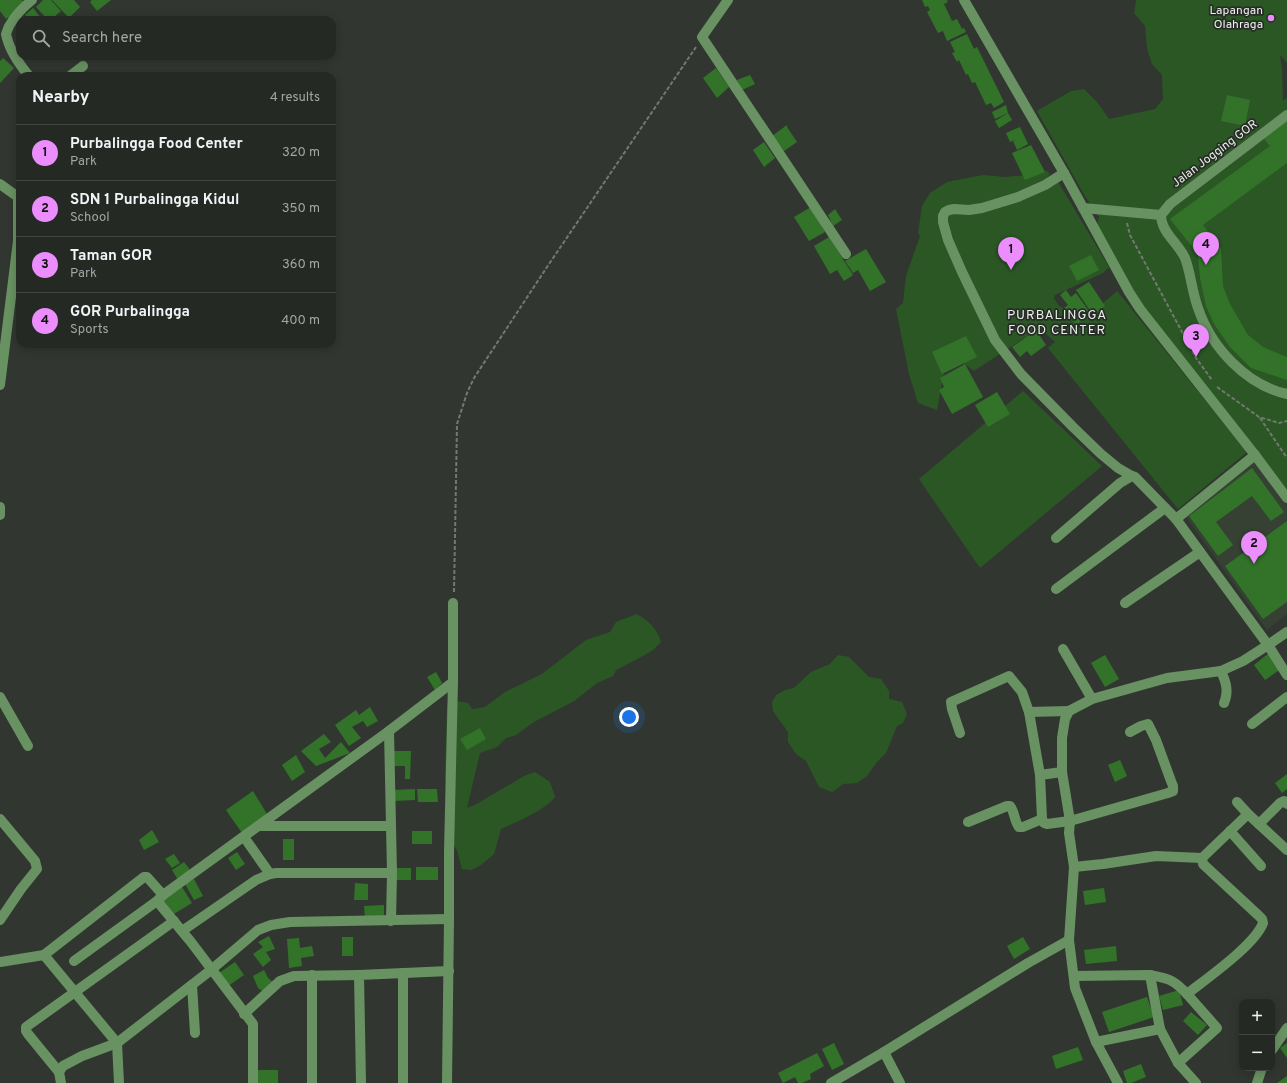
<!DOCTYPE html>
<meta charset="utf-8">
<style>
:root{--surface:#252924;--page:#313531;--text:#f1f3f6;--muted:#a3a6a6;--line:#424541;--accent:#eb8dfc}
body{margin:0;font-family:Overpass,sans-serif;background:var(--page);color:var(--text)}
.controls{position:absolute;right:12px;bottom:12px;display:grid;overflow:hidden;border-radius:8px;box-shadow:0 2px 10px #0003}
.controls button{width:36px;height:36px;display:grid;place-items:center;padding:0;border:0;border-bottom:1px solid var(--line);background:var(--surface);color:var(--text);font:20px sans-serif}
.you{position:absolute;left:629px;top:717px;width:14px;height:14px;margin:-10px;border:3px solid #fff;border-radius:50%;background:#1a73e8;box-shadow:0 0 0 6px #1a73e833}
.badge{display:grid;place-items:center;width:26px;height:26px;border-radius:50%;background:var(--accent);color:#111;font-size:13px;font-weight:700}
.pin{position:absolute;translate:-50% -33px;filter:drop-shadow(0 1px 2px #0008)}
.pin::after{content:'';position:absolute;top:21px;width:14px;height:12px;background:inherit;clip-path:polygon(0 0,100% 0,50% 100%)}
.list{margin:0;padding:0;list-style:none}
h2{display:flex;justify-content:space-between;align-items:center;height:52px;margin:0;padding:0 16px;font-size:17px}
h2 small{font-size:13px;font-weight:400;color:var(--muted)}
.list li{display:grid;grid-template-columns:26px 1fr auto;gap:12px;align-items:center;box-sizing:border-box;height:56px;padding:0 16px;border-top:1px solid var(--line)}
.list b{display:block;font-size:15px;white-space:nowrap}
.list p{margin:0;font-size:13px;white-space:nowrap;color:var(--muted)}
.list em{font-size:13px;font-style:normal;color:var(--muted)}
.icon{flex:none;width:22px;height:22px;fill:none;stroke:currentColor;stroke-width:2;stroke-linecap:round;stroke-linejoin:round}
.map{position:relative;flex:none;width:1287px;height:1083px;overflow:hidden}
.search{position:absolute;background:var(--surface);box-shadow:0 2px 10px #0003;left:16px;top:16px;width:320px;height:44px;display:flex;align-items:center;gap:10px;box-sizing:border-box;padding:0 14px;border-radius:12px;color:var(--muted);font-size:15px}
.panel{position:absolute;background:var(--surface);box-shadow:0 2px 10px #0003;left:16px;top:72px;width:320px;height:276px;border-radius:12px}
.map>svg:first-child{display:block}
.built{fill:#364134}
.green{fill:#2b5725}
.building{fill:#327329}
.lines{fill:none;stroke-linecap:round;stroke-linejoin:round}
.path{stroke:#737872;stroke-width:2;stroke-dasharray:4 2;stroke-linecap:butt}
.minor{stroke:#699262;stroke-width:10}
.poi-dot{fill:#eb8dfc;stroke:#272d26;stroke-width:1.5}
.labels{text-anchor:middle;dominant-baseline:central;stroke-width:3.5;stroke-linejoin:round;paint-order:stroke}
.poi-label{font-size:12px;fill:#ecf0eb;stroke:#272d26;text-anchor:end}
.street-label{font-size:12px;fill:#ecf0eb;stroke:#272d26}
.neighbourhood-label{font-size:13px;letter-spacing:1px;fill:#ecf0eb;stroke:#272d26}
</style>
<div class="map">
<svg width="1287" height="1083" viewBox="0 0 1287 1083">
<rect width="100%" height="100%" fill="#313730"/>
<path class="built" d="M1255,462L1287,505V614L1267,630L1184,514Z"/>
<g class="green">
<path d="M1136,0H1287V63L1280,55L1282,70L1283,101L1287,98V493L1141,305L1097,226L1099,217L1085,196L1037,111L1071,91L1084,89L1097,102L1109,119L1155,109L1163,99L1162,75L1152,64L1147,48L1145,26L1134,13Z"/>
<path d="M1038,171H1047L1050,174L1047,178L1053,187L1057,180L1109,267L1103,273L1055,295L1054,298L1059,306L1072,312L1076,325L1091,314L1117,291L1247,452L1178,509L1048,348L1055,342L1046,334L1036,330L974,371L959,360L945,367L937,410L918,403L909,374L896,309L903,303L906,276L920,236L918,233L922,206L930,193L947,182L983,175L1005,177L1027,175Z"/>
<path d="M1023,391L1102,466L980,568L919,479Z"/>
<path d="M637,614C650,622 656,627 661,642L653,650L641,657L616,670L613,676L597,683L574,701L532,723L516,735L506,738L497,747L480,753L467,808L475,805L524,776L535,772L550,782L555,797C545,810 517,822 501,829L494,854L481,865L471,870L462,869L457,850L449,840L445,776L447,706L457,701L468,703L472,709L485,707L505,692L542,674L586,640L610,632L616,622Z"/>
<path d="M838,655L849,657L869,677L881,679L889,691V699L902,702L907,714L903,723L897,726L886,753L876,763L867,776L857,783L843,784L832,792L819,787L806,761L796,754L788,742V732L773,711L772,702L776,695L785,690L794,688L811,672L830,664Z"/>
</g>
<g class="building">
<path d="M0,0H22L25,4L6,19L0,11Z"/>
<path d="M43,0H51L61,11L54,17L57,20H48L36,7Z"/>
<path d="M52,0H74L80,7L69,18Z"/>
<path d="M92,0H111L97,11L90,2Z"/>
<path d="M922,0H947L948,2L944,4L952,21L957,19L962,29L964,28L966,32L947,41L943,31L938,33L927,12L930,10L928,6L925,7Z"/>
<path d="M33,8L41,18L39,20H30L25,15Z"/>
<path d="M967,34L974,49L977,47L1004,102L994,108L991,103L986,105L975,82L972,83L968,74L966,75L959,60L957,62L952,53L955,52L950,42Z"/>
<path d="M3,58L14,68L0,83V61Z"/>
<path d="M716,68L729,87L717,98L703,78Z"/>
<path d="M750,75L755,84L742,90L737,80Z"/>
<path d="M1227,95L1250,100L1245,126L1221,121Z"/>
<path d="M1006,105L1008,113L995,119L992,112Z"/>
<path d="M1008,113L1012,120L999,128L995,121Z"/>
<path d="M1287,121V163L1203,225L1221,249L1223,286L1230,304L1248,335L1263,347L1287,357V380L1251,368L1230,347L1214,324L1206,306L1200,278L1198,254L1170,219L1270,146L1264,139Z"/>
<path d="M787,125V127L797,142L784,151L772,136Z"/>
<path d="M1020,127L1028,144L1017,150L1013,141L1019,138L1010,142L1006,133Z"/>
<path d="M764,142L775,158L764,167L753,150Z"/>
<path d="M1031,145L1045,172L1025,180L1012,153Z"/>
<path d="M811,207L825,232L809,241L794,217Z"/>
<path d="M835,209L842,220L833,226L828,215Z"/>
<path d="M829,237L853,275L844,281L837,270L830,274L814,246Z"/>
<path d="M866,249L886,282L870,291L858,270L853,273L845,261Z"/>
<path d="M1091,255L1099,270L1077,281L1069,266Z"/>
<path d="M1089,282L1105,306L1093,315L1076,290Z"/>
<path d="M1066,290L1071,297L1076,293L1091,314L1076,325L1064,308L1068,305L1060,295Z"/>
<path d="M1036,330L1046,345L1031,356L1027,351L1020,357L1012,347Z"/>
<path d="M966,336L977,357L942,374L932,352Z"/>
<path d="M965,364L983,397L952,414L939,390L944,387L940,378Z"/>
<path d="M997,392L1010,414L988,427L975,405Z"/>
<path d="M1252,468L1284,512L1271,521L1252,496L1216,522L1233,545L1218,556L1189,516Z"/>
<path d="M1287,521V602L1263,619L1225,566Z"/>
<path d="M1269,653L1281,669L1265,680L1254,665Z"/>
<path d="M1105,655L1119,679L1105,687L1091,663Z"/>
<path d="M436,672L442,683L435,690L427,677Z"/>
<path d="M370,707L378,721L367,727L363,721L352,727L361,738L349,746L335,725L356,710L359,715Z"/>
<path d="M480,728L486,739L467,750L460,739Z"/>
<path d="M324,734L331,742L319,749L325,758L341,742L350,753L316,766L301,751Z"/>
<path d="M393,751H411L410,779H405V766H393Z"/>
<path d="M296,755L305,772L292,781L282,765Z"/>
<path d="M1120,760L1127,776L1115,782L1108,765Z"/>
<path d="M1287,774V789L1282,793L1275,783Z"/>
<path d="M415,789V800L393,801L392,790Z"/>
<path d="M417,789H437L438,802H418Z"/>
<path d="M253,791L267,814L242,833L226,810Z"/>
<path d="M152,830L159,842L144,850L139,840Z"/>
<rect x="412" y="831" width="20" height="13"/>
<rect x="283" y="839" width="11" height="21"/>
<path d="M237,852L245,864L236,870L228,858Z"/>
<path d="M174,854L180,863L172,868L165,859Z"/>
<path d="M184,862L191,871L178,880L172,870Z"/>
<rect x="416" y="867" width="22" height="13"/>
<rect x="394" y="868" width="17" height="12"/>
<path d="M194,879L203,896L194,900L185,884Z"/>
<path d="M355,883L368,884V900H354Z"/>
<path d="M182,887L192,903L172,915L162,900Z"/>
<path d="M1104,888L1106,902L1085,905L1083,891Z"/>
<path d="M384,905V917L365,918L364,906Z"/>
<path d="M269,936L275,949L266,952L271,960L263,967L253,954L263,947L258,942Z"/>
<rect x="342" y="937" width="11" height="19"/>
<path d="M1023,937L1030,949L1014,959L1007,946Z"/>
<path d="M299,938L300,948L312,946L314,956L301,958L302,966L289,968L287,939Z"/>
<path d="M1116,946L1117,961L1086,964L1084,950Z"/>
<path d="M235,962L244,975L228,986L219,973Z"/>
<path d="M264,970L268,978L275,984L265,993L258,988L253,976Z"/>
<path d="M1179,990L1183,1005L1163,1010L1159,996Z"/>
<path d="M1147,997L1154,1017L1109,1032L1102,1012Z"/>
<path d="M1191,1012L1207,1025L1198,1035L1183,1021Z"/>
<path d="M834,1043L844,1064L832,1070L822,1049Z"/>
<path d="M1287,1043V1058L1280,1048Z"/>
<path d="M1078,1047L1083,1060L1056,1069L1052,1056Z"/>
<path d="M817,1053L824,1066L810,1074L811,1079L802,1083H798L795,1077L783,1083L778,1073Z"/>
<path d="M1141,1064L1146,1077L1131,1083H1127L1123,1071Z"/>
<rect x="253" y="1070" width="25" height="13"/>
<path d="M1287,1076V1083H1277Z"/>
</g>
<g class="lines">
<g class="path">
<path d="M1127,223L1130,235L1196,358L1212,380"/>
<path d="M1217,387L1259,417L1279,423L1287,421"/>
<path d="M1260,418L1287,458"/>
<path d="M454,592L457,424L467,393L474,378L547,267L696,47"/>
</g>
<g class="minor">
<path d="M728,0L702,37L846,254"/>
<path d="M964,0L1064,173L1129,292L1140,309L1255,455L1287,498"/>
<path d="M29,76C19,64 9,50 6,34C10,20 21,9 32,0"/>
<path d="M70,76L83,66"/>
<path d="M1287,115L1170,204L1161,215C1161,232 1178,243 1185,258C1191,274 1192,292 1198,308C1211,347 1246,385 1287,394"/>
<path d="M1064,173L1045,185L1018,197L982,208L969,210L954,209L949,210L945,212L943,216V222L948,240L962,272L995,340L1021,374L1073,427L1101,454L1118,468L1132,476"/>
<path d="M0,184L18,197"/>
<path d="M1083,208L1161,215"/>
<path d="M0,385L18,241V197L20,195"/>
<path d="M1255,455L1176,519L1268,645L1287,675"/>
<path d="M0,507V515"/>
<path d="M1056,538L1120,483L1132,476L1135,477L1176,519"/>
<path d="M1056,589L1165,508"/>
<path d="M1125,603L1200,552"/>
<path d="M1063,649L1092,699"/>
<path d="M1221,671C1226,682 1229,691 1224,703"/>
<path d="M0,697L28,746"/>
<path d="M1029,712L1069,711"/>
<path d="M1252,724L1287,697"/>
<path d="M389,731L392,873L391,921"/>
<path d="M960,733L952,709L951,702L1009,676L1022,692L1029,712L1040,775L1042,819L1044,823L1047,824L1070,821L1168,793L1173,791V786L1171,781L1156,740L1148,724L1141,726L1130,732"/>
<path d="M1040,775L1062,772"/>
<path d="M1237,802L1248,814L1287,850"/>
<path d="M0,819L35,861L37,869L21,889L0,920"/>
<path d="M968,822L1007,806H1010C1015,812 1014,821 1019,827H1023L1042,819"/>
<path d="M1259,824L1280,803L1284,801L1287,804"/>
<path d="M258,826H391"/>
<path d="M1230,831L1261,866"/>
<path d="M244,837L270,874"/>
<path d="M1074,867L1103,864L1156,856L1202,858"/>
<path d="M157,901L191,942L253,1024V1083"/>
<path d="M182,931L256,880L270,874L276,873H392"/>
<path d="M74,961L157,901L163,895L389,731L453,682"/>
<path d="M0,962L44,955"/>
<path d="M1150,975C1169,979 1173,979 1187,994"/>
<path d="M1074,976L1150,975L1160,1029"/>
<path d="M192,985L195,1033"/>
<path d="M244,1014L280,981L294,976L359,975"/>
<path d="M1096,1042L1160,1029L1178,1063"/>
<path d="M1272,1050L1287,1028"/>
<path d="M884,1052L900,1083"/>
<path d="M59,1072L28,1034L26,1031V1027L174,921"/>
<path d="M61,1083L59,1072L63,1066L82,1056L117,1043L211,970L258,930L271,925L290,922L449,919"/>
<path d="M119,1083L117,1043L44,955L144,877H147L163,895"/>
<path d="M312,1083V975"/>
<path d="M361,1083L359,975L449,971"/>
<path d="M403,1083V973"/>
<path d="M447,1083L449,919V852L453,682V603"/>
<path d="M831,1083L884,1052L1028,963L1069,940"/>
<path d="M1118,1083L1096,1042L1075,988L1069,940L1074,867L1069,833L1070,821L1062,772V738L1065,719L1069,711L1092,699L1167,678L1221,671L1243,661L1268,645L1287,632"/>
<path d="M1196,1083L1178,1063L1217,1028L1187,994C1206,979 1255,945 1263,923L1262,919L1258,915L1203,864L1202,858L1248,814"/>
<path d="M1257,1083L1262,1068"/>
</g>
</g>
<circle class="poi-dot" cx="1271" cy="18" r="4"/>
<g class="labels">
<g class="poi-label">
<text x="1263" y="11">Lapangan<tspan x="1263" dy="14">Olahraga</tspan></text>
</g>
<g class="street-label">
<text transform="translate(1215 154) rotate(-37)">Jalan Jogging GOR</text>
</g>
<g class="neighbourhood-label">
<text x="1057" y="316">PURBALINGGA<tspan x="1057" dy="15">FOOD CENTER</tspan></text>
</g>
</g>
</svg>
<div class="controls">
<button>+</button>
<button>−</button>
</div>
<div class="you"></div>
<div class="pin badge" style="left:1011px;top:270px">1</div>
<div class="pin badge" style="left:1254px;top:564px">2</div>
<div class="pin badge" style="left:1196px;top:357px">3</div>
<div class="pin badge" style="left:1206px;top:265px">4</div>
<div class="search"><svg class="icon" aria-label="search" viewBox="0 0 24 24"><circle cx="10" cy="10" r="6"/><path d="M15 15l6 6"/></svg>Search here</div>
<section class="panel">
<h2>Nearby<small>4 results</small></h2>
<ul class="list">
<li><span class="badge">1</span><div><b>Purbalingga Food Center</b><p>Park</p></div><em>320 m</em></li>
<li><span class="badge">2</span><div><b>SDN 1 Purbalingga Kidul</b><p>School</p></div><em>350 m</em></li>
<li><span class="badge">3</span><div><b>Taman GOR</b><p>Park</p></div><em>360 m</em></li>
<li><span class="badge">4</span><div><b>GOR Purbalingga</b><p>Sports</p></div><em>400 m</em></li>
</ul>
</section>
</div>
